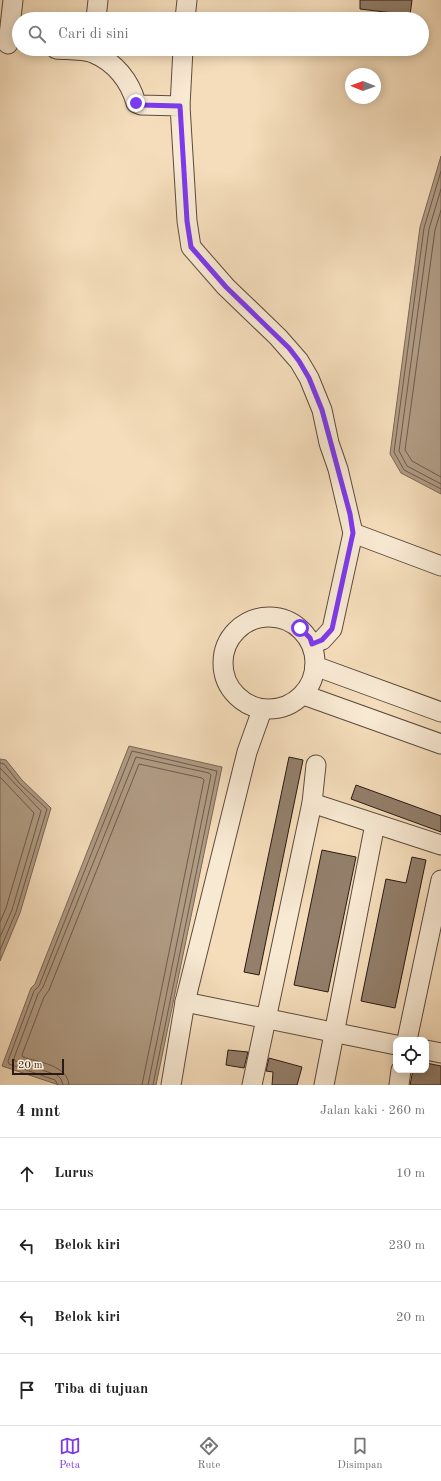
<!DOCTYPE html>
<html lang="id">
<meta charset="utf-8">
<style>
:root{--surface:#fff;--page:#f6f6f6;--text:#222;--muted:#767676;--line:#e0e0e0;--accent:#7c3aed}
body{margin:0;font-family:"Old Standard TT",serif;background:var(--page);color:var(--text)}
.controls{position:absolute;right:12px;bottom:12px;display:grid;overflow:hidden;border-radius:8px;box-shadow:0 2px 10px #0003}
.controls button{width:36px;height:36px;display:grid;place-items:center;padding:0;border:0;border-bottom:1px solid var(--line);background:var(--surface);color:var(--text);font:20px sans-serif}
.compass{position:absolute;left:345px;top:68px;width:36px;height:36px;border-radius:50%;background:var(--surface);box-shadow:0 2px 10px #0003;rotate:271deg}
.scale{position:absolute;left:12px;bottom:10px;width:52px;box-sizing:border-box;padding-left:4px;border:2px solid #291a15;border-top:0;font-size:11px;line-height:14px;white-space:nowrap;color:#291a15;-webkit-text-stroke:3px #f8e9d3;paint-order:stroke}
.stop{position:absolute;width:12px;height:12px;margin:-9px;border:3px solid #7c3aed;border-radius:50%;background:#fff}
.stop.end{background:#7c3aed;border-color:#fff;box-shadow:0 1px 4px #0008}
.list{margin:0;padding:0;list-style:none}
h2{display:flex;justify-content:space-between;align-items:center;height:52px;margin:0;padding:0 16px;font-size:17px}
h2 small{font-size:13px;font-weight:400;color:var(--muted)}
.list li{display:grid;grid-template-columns:26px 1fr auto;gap:12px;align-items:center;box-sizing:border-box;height:72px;padding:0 16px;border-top:1px solid var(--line)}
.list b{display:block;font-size:15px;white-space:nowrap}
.list em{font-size:13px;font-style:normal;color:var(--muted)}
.icon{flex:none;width:22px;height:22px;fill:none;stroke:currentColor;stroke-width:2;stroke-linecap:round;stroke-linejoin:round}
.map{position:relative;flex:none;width:441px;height:1085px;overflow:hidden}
.search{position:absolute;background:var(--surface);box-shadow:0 2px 10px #0003;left:12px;right:12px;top:12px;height:44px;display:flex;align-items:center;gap:10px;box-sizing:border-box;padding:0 14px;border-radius:22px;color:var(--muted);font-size:15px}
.sheet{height:340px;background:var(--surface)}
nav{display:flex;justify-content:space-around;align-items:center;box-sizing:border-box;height:56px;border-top:1px solid var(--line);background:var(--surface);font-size:11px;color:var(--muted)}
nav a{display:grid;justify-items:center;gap:2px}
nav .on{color:var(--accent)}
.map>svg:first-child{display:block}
.water{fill:#b09b83;stroke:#7a6757}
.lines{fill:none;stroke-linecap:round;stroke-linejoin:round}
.shore{stroke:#6c5a4c;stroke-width:1}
.building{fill:#937f6b;stroke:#291a15}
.minor-casing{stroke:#5c4b3e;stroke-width:21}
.minor{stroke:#f8e9d3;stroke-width:19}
.route{stroke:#7c3aed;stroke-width:5}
</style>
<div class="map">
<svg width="441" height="1085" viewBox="0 0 441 1085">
<rect width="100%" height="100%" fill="#f5ddbb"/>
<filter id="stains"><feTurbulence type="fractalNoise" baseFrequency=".005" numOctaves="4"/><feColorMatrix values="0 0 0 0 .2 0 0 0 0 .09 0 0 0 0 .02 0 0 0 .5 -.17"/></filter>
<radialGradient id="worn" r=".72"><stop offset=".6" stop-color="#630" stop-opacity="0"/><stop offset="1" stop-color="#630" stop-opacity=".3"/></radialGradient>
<g class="water">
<path d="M441,156V494L401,473L390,454L420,227Z"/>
<path d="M129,746L222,767L156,1085H59L2,1066L31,988L35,984Z"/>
<path d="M0,759L6,760L22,780L51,808L20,913L0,961Z"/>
</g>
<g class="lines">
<g class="shore">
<path d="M441,171L424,228L394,452L404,470L441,489"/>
<path d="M441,189L429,229L399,451L407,466L441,484"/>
<path d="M441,210L435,230L405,450L412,461L441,477"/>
<path d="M0,763L4,764L19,783L47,809L16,912L0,950"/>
<path d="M0,768L41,811L12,910L0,937"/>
<path d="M0,777L34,813L6,908L0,922"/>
<path d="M58,1085L55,1080L9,1064L8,1061L34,991L39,986L132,751L217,771L153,1085"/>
<path d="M63,1085L61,1079L57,1075L15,1061L14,1058L38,994L43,987L136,757L209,773L211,775L148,1085"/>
<path d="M69,1085C68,1065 38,1062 23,1057L22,1055L44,997L49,990L139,764L202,778L204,780L142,1085"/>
</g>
</g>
<g class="building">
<path d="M360,0H412L410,15L360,9Z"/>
<path d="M289,757L303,760L259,975L244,972Z"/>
<path d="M356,785L441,816V832L351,799Z"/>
<path d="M322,850L356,857L328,992L294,985Z"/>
<path d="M412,857L426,860L395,1008L361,1001L386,879L406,883Z"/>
<path d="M228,1050L248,1052L244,1068L226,1065Z"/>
<path d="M269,1058L302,1067L297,1085H272L273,1072L266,1071Z"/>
<path d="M426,1063L441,1066V1085H410L413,1070H426Z"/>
</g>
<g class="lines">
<g class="minor-casing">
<g id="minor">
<path d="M96,19L98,0"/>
<path d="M185,19L187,0"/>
<path d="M8,44L13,0"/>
<path d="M56,49C67,50 82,49 93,53C115,62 130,81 136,103L141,105L180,106L187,221L191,247L226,287L278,337L299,361L309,378L322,410L329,443L338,469L353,533L332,629L322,640L312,644"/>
<path d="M180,106L183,49"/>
<path d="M353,533L441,566"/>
<circle cx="269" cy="663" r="46"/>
<path d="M315,666L441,712"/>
<path d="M304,695L441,744"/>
<path d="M312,803L441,845"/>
<path d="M185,1002L396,1045"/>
<path d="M407,1040L441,880"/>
<path d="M426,1050L441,1053"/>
<path d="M171,1085L185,1002L247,752L262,710"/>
<path d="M252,1085L312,803L316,765"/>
<path d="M324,1085L375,824"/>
<path d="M399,1085L401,1070"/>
</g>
</g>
<use href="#minor" class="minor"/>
</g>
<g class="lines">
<path class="route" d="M136,103L141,105L180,106L187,221L191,247L226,287L289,348L299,361L309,378L322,410L350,514L353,533L332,629L322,640L312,644L310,638L300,628"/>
</g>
<rect width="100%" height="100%" filter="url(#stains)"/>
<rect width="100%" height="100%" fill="url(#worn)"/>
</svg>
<div class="controls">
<button><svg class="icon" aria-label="locate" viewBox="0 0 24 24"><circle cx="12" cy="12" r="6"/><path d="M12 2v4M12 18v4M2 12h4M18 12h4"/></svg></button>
</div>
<svg class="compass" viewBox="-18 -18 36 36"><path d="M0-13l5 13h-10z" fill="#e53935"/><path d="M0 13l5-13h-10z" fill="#767676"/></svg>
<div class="scale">20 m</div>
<div class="stop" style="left:300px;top:628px"></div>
<div class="stop end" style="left:136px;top:103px"></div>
<div class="search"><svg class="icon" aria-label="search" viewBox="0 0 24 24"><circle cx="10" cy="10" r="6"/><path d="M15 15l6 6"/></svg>Cari di sini</div>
</div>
<section class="sheet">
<h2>4 mnt<small>Jalan kaki · 260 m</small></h2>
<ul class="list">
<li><svg class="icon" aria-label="ahead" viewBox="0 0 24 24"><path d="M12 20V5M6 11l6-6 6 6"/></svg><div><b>Lurus</b></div><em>10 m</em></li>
<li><svg class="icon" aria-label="left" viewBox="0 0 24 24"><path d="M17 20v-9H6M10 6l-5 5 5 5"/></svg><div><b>Belok kiri</b></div><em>230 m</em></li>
<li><svg class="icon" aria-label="left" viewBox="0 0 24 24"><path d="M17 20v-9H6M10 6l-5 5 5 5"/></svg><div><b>Belok kiri</b></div><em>20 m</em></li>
<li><svg class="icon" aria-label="arrive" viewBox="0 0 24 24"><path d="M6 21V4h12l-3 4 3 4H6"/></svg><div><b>Tiba di tujuan</b></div></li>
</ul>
</section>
<nav>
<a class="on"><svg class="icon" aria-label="map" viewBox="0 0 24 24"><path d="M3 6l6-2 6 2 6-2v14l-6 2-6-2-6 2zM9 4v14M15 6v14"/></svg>Peta</a>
<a><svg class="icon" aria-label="directions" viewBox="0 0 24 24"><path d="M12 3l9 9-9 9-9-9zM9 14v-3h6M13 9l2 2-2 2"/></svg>Rute</a>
<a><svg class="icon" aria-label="saved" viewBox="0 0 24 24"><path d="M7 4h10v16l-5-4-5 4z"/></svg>Disimpan</a>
</nav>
